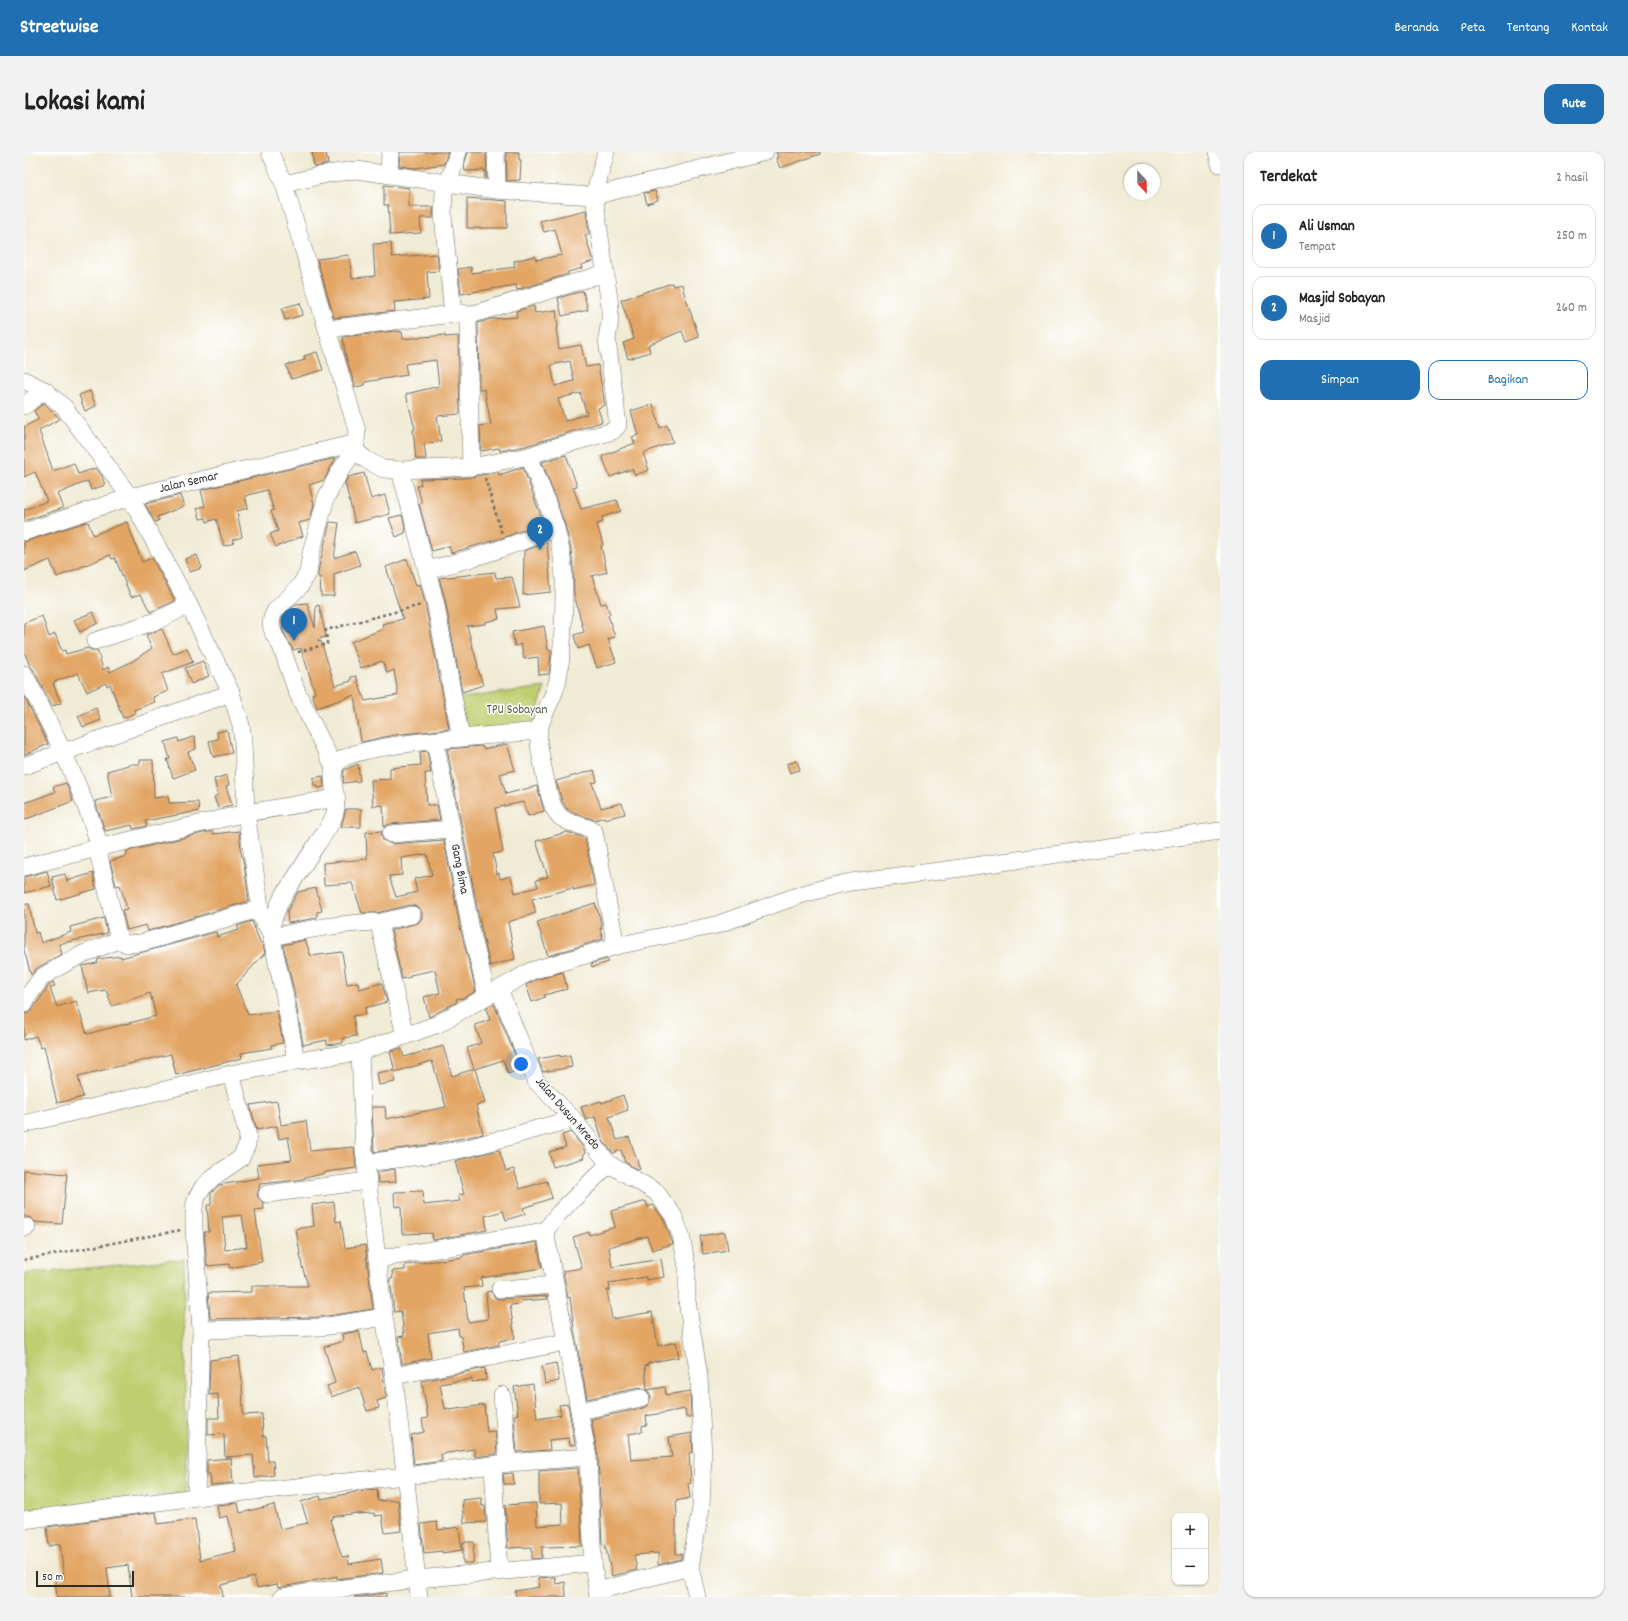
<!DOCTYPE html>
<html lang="id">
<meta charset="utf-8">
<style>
:root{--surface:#fff;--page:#f2f2f2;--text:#222;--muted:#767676;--line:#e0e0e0;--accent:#1f6fb2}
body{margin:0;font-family:Dekko,sans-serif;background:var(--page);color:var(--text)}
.controls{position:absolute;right:12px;bottom:12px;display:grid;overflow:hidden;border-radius:8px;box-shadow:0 1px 3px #0004}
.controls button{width:36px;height:36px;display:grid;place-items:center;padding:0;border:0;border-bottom:1px solid var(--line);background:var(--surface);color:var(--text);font:20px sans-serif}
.compass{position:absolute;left:1100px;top:12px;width:36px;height:36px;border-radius:50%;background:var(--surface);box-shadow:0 1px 3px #0004;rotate:158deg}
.scale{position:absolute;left:12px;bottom:10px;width:98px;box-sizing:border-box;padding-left:4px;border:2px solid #2b2b2b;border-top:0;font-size:11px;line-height:14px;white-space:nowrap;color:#2b2b2b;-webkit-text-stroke:3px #fff;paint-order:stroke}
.you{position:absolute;left:497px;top:912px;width:14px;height:14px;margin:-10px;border:3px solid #fff;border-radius:50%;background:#1a73e8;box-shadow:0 0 0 6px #1a73e833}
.badge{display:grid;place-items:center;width:26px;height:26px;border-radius:50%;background:var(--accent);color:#fff;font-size:13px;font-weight:700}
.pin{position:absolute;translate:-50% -33px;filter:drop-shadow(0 1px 2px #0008)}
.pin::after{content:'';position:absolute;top:21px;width:14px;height:12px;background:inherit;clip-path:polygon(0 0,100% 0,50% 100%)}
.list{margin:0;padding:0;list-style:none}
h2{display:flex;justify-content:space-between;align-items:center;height:52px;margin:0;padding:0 16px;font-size:17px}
h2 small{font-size:13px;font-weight:400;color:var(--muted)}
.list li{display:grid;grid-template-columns:26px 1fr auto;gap:12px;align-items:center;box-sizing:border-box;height:64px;margin:0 8px 8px;padding:0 8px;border:1px solid var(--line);border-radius:12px}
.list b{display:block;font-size:15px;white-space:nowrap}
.list p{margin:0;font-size:13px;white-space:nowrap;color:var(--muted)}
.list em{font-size:13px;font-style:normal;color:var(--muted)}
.actions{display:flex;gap:8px;padding:12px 16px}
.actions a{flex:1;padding:9px 0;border:1px solid var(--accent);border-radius:12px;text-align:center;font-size:14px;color:var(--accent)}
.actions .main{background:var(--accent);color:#fff}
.map{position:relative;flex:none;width:1196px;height:1445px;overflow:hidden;border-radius:12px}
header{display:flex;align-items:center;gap:24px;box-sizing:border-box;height:56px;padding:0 20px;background:var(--accent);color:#fff}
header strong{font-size:19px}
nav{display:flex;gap:22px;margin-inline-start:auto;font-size:14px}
.intro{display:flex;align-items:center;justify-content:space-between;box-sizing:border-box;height:96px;padding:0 24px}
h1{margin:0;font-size:28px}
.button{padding:10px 18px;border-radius:12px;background:var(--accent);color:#fff;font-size:14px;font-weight:700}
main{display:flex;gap:24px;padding:0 24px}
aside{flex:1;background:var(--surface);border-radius:12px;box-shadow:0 1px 3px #0004}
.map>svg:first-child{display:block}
.green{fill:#bfce70;stroke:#757c4e}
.building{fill:#e2a563;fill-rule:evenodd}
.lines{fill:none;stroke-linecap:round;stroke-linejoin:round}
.minor-casing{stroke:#706e66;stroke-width:18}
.path{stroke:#706e66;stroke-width:2.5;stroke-dasharray:3 3;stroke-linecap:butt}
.minor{stroke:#fff;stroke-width:17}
.labels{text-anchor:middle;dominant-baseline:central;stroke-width:3;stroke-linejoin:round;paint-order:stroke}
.street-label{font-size:13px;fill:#2b2b2b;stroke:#fff}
.park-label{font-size:13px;fill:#575c40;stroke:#fff}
</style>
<header>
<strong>Streetwise</strong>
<nav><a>Beranda</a><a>Peta</a><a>Tentang</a><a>Kontak</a></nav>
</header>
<div class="intro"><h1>Lokasi kami</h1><a class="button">Rute</a></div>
<main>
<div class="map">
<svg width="1196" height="1445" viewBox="0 0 1196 1445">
<rect width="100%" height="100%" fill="#fff"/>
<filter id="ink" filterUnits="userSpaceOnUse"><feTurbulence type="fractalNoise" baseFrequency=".025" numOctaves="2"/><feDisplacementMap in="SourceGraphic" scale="8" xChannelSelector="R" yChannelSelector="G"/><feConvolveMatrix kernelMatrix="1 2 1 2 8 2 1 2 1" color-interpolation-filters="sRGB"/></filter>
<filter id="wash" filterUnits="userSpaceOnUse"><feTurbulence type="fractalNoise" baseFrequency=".012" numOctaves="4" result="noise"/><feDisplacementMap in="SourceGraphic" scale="16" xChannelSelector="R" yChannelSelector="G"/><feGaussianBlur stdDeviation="0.9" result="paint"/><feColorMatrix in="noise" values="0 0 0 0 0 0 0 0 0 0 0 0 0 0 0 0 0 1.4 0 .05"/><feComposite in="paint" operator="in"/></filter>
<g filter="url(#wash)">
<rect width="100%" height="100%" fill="#f0ebd4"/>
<g class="green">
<path d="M521,535L508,576L439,582L430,547Z"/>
<path d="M160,1107L162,1341L0,1359V1122Z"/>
</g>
<g id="blocks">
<g class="building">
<path d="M288,0H302L304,12L290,15Z"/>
<path d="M376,0H424L420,12L391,16L375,14Z"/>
<path d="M444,0H462L463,26H461V18L441,19L440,13Z"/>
<path d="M482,0H495V8H497L496,28L483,29Z"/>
<path d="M752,0H796V2L756,16L752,6L754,5Z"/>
<path d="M360,33L385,36V55H409V66H396L397,81L366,83L364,53H360Z"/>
<path d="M631,39L634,48L623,52L620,41Z"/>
<path d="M443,46L483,49V76H443Z"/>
<path d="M562,58L565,82L561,83L569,109L557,113L558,116L544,120V122L493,138L492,133L437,142L434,117L447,115L448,121L491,115L490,109L511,104L512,108L538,103L531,77L520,80L516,69Z"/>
<path d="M367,91L368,105L413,102L415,119L403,120L405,147L370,150L371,159L310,166L293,107L325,103L328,126L351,124L349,92Z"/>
<path d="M648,131L649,134L658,132L660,141L675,185L662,190L658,179L624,193L626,200L604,207L599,191L610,187L597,148Z"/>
<path d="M559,139L564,158L538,164L534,146Z"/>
<path d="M276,151L279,163L261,168L258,156Z"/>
<path d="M510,154L511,161L532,158L534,176H532L535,197L557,193L562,215L574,213L581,253L574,256L578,270L502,294L476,299L475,296L457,299L456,274L467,272L460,237H455L454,171L467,167L493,165L492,159ZM546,209L550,229L531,234L527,213ZM556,241L563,262L541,269L534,247Z"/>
<path d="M371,179L378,180L379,187L421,183V185L434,184L436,262L413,264L417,289L400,292L402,307H392L389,278L391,277L382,242L415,234L412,208L381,212L383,223L341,230V233L331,235L321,201L319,185Z"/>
<path d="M293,200L299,218L267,227L262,213L281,208L280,204Z"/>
<path d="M66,239L72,254L61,259L55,243Z"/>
<path d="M20,251L36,267L15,278L29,319L50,311L54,322L72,316L78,324L81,333L67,338L64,329L33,342L39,356L0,369V358L23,349L11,320L0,325V275L15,267L10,259Z"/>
<path d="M629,252L636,276L643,273L649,290L619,301L625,318L611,323L608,317L586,325L578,304L611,291L608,285L614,283L607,259Z"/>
<path d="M542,303L553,334L549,335L557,357L593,348L597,359L578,365L579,370L573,372L579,393L577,394L583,420L568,424L577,452L582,451L586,462L584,463L591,485L584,487L592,510L573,516L565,493L554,497L550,483L560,480L550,442L549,416L547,397L541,373L518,310Z"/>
<path d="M312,306L300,328L285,333L290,352L286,368L275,371L279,384L252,395L246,382L254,379L247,359L250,358L243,338L221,344L224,356L213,359L218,385L208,388L210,391L200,394L192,367L183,370L182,366L176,367L173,356L181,354L177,338Z"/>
<path d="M499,315L519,370L481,385L427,401L425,394L408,399L395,352L398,351L393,334L397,333L396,327L441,326L474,320L475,323Z"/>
<path d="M340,321L347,347L361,343L366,362L331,371L321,331L324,325Z"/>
<path d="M156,343L160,354L133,365L135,368L131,370L121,352Z"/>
<path d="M378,363L382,379H381V381L372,385L365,366Z"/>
<path d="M62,370H64L69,383L103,370L118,410L128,406L151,449L126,460L117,442L107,445L91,406L88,407L86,403L33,425L26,408L0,419V390Z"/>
<path d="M306,370L315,371L310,406L331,399L336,413L310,422V444H297L296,425H294L295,415Z"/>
<path d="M523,391L527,440L499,443L500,399Z"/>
<path d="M173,403L178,416L166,420L161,407Z"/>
<path d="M383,407L392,433L396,432L401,451L425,577L370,583L337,590L330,543L293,556L288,542L291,541L277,496L269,498L259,479L258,469L259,465L272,452L283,451L291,476L292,454L295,453L302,485L294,487L295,490L297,489L311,534L327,529V525L332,524L341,549L374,543L370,518L363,521L358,509L337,516L327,490L359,477L358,472L379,467L362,415Z"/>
<path d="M471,420L472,426L488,425L496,455L473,457L475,467L461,470V472L443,474L454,514H453L459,533L438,540L421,447L415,426Z"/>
<path d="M69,460L74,471L56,480L50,468Z"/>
<path d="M18,464L25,485L31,482L38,499L41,498L42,502L64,496L69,499H74L79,518L84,515L86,520L109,509L128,496L122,483L138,477L149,502L163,496L169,510L138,522L144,539L129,545L131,550L110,558L111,561L99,566L86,532L83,534L82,531L63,540L54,521L30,530L31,531L29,532L37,551L28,554L9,517L6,514L0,499V471Z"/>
<path d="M520,474L524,498H527V502L525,522L515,523L514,505L500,507L497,492L491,494L488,480Z"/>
<path d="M179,509L185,524L167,532L161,516Z"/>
<path d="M0,544L24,592L0,603Z"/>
<path d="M72,556L77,568L59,575L54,564Z"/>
<path d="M203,578L208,601L189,605L185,589L194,587L193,580Z"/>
<path d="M171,584L172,597L164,600L171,618L149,626L143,607H146L141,590L154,586L155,590Z"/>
<path d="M483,592L491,618L476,622L482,642L513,634L520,659L504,664L499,650L471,656L479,700L469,702L473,722L475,721L476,727L487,724L491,741L514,735L512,728L524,725L512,689L543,680L561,686L570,733L549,738V736L508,747L512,761L484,770L491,807L466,814L456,771L423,597L458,594L459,597Z"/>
<path d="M403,599L407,621H401L403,653H413L416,668L366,672L360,675L359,653L349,654L347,628L366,627V616L397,613L396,600Z"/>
<path d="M116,608H129L130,646L144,644L145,651L174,650L175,659L121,669L123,674L109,677L108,673L81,679L71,649L88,645L83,619L108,612H116Z"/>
<path d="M773,609L776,618L766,621L763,612Z"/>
<path d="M334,612L336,629L319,631L320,618Z"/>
<path d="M570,618L573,630L568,631L577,656L598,651L601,662L580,667V665L571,668L548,660L542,656L538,649L532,629Z"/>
<path d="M203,623L205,633L202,634L208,653L194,656L190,645L194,643L190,627Z"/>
<path d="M299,624L300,635L294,636L293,633L290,634L289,626Z"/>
<path d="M42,631L49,649L0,668V651L31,640L29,635Z"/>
<path d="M322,657H337V675H317Z"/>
<path d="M215,679L217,697H216L220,712L225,749L124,779L122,773L103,778L98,758L103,757L96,733L92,734L86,709L103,704L102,700L108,698L183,680H189V682Z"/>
<path d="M358,679L357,683L359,688L367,692L420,688L436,775L452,839L440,846L432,847L433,850L405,865L400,845L416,841L411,818L386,823L387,825L378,827L367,778L394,771L398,766V761L396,757L391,754L386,753L353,761H338L328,731L300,733L299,711L343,707L342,680ZM403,702L408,723L390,727L393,740L372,745L365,724L378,723L377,706Z"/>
<path d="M23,719L27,734L0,741V725Z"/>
<path d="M69,721L72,737L33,748L28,725L41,722L43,729Z"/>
<path d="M292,736L298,759L293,760V766L264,771L263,759L274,740Z"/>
<path d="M571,751L576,766L578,776H576L579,787L524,804L513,770Z"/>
<path d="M0,752H5L11,781L14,780L17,791L47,780L46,775L80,766L83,781L35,792L38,802L13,816L7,823L0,798Z"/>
<path d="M228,769L236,790L239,793L241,801L212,833L224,863L253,859L259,891L247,893L248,896L217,901L218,906L152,923L147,902L54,924L59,945L33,951L20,894L17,896L12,884L0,888V862L5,861L9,857L25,833L29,830L31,834L26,836L33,855L52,849L63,882L132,864L126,841L88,854L82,838L64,841L58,814L73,811L74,807L97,804V806L192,780L193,785L215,778L213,774Z"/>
<path d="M281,788L287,804L318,800L323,832L334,830L335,837L358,831L363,850L341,856L342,862L329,864L332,884L319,886V891L303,893V888L279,893L270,839L259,793Z"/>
<path d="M583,807L584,810L568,815L567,812Z"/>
<path d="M539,820L543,837L520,843L521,845L508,850L502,833L511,828Z"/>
<path d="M470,852L497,917L484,922L479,908L451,917L461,951L452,953L459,982L410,992L350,1000L348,955H361L362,967L422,955L408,909L371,920L366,900L377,896L380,905L419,894L428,924L450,917L443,896L457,891L451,873L466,868L462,856Z"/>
<path d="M536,903V905L546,903L548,915L519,920L514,907Z"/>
<path d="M369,918L371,930L355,933L353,921Z"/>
<path d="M599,943L604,958L585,965L593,988L605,985L616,1017L614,1018L601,1010L597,998L589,1001L579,989L571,965L562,968L557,955L577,949L578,951Z"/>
<path d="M253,949L257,973L282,969L286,999L330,995L332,1016L302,1020V1021L273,1028L236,1032L233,1044L239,1051L240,1057L231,1058L238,1110L205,1116V1112L183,1114L180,1080H185L183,1053H187V1041L195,1033L235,1026L233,1012L268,1008L264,985L255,987L253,974L233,978L226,953ZM218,1063L223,1095L201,1098L198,1065Z"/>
<path d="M547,980L560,997L561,1002H559L560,1006L529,1015L525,1000L542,995L538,983Z"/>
<path d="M475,998L482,1019L490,1017L496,1037L523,1029L528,1046L499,1056L501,1062L482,1068L479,1059L461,1064L463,1078L409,1088L408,1081L378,1082L377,1054L371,1055L370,1040L399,1039L400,1053L436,1049L434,1043L440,1042L431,1009Z"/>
<path d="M371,1017L372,1030L354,1031L353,1020Z"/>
<path d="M0,1018L43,1022L38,1072L11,1070L5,1065H0Z"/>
<path d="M622,1049L624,1055L629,1053L640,1068L649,1092L628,1098L623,1084L585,1095L588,1115L637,1107L640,1125L622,1128V1125L585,1131L586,1138H583L588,1167L628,1160L634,1194L652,1190L655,1205L624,1211V1213L621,1214L623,1238L641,1235L642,1243L666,1239L667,1265H662L661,1257L622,1264L623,1273L618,1274V1280L604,1282L607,1308L648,1305L645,1285L668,1281L669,1300L665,1301L667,1331L664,1332L666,1346L652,1349L653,1362L652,1363V1402H658L657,1407L634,1413V1401L610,1403L613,1418L588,1424L581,1392L578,1393L574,1305L567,1267L619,1256L624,1253L627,1244L624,1239L615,1236L563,1247L550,1177L546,1145L544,1146L539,1119L558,1116L549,1085L565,1080V1083L591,1075L587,1059Z"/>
<path d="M310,1050L312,1070L317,1069L321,1096L341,1093L349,1157L297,1165L186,1167L184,1141L228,1140V1134H284L278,1114L272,1077L290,1074L288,1053Z"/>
<path d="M701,1080L704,1098L679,1102L676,1084Z"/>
<path d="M513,1090L518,1116L457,1126L458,1134L440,1136L444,1170L464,1167L462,1140L467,1139L471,1146L476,1147L523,1144L524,1147L497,1149V1152L486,1153L491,1186L475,1189V1193L440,1200L437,1184H435L434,1176L404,1181L407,1206L378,1212L374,1185L380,1184L377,1159L370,1160L366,1127L369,1126L368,1119L381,1118V1113L439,1105V1103Z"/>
<path d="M335,1179L340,1201L343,1200L348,1218L358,1215L362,1246L353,1249L355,1256L343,1259L335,1235L307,1245L303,1234L311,1231L300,1195L319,1189L318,1182Z"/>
<path d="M215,1204L218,1229L219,1263L238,1262L239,1284H242L244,1309H249L250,1323L231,1326L229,1303L201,1305L200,1282L184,1283V1266H195L194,1242L185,1243L186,1208Z"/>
<path d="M532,1211L535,1229L521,1232L518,1214Z"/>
<path d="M461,1216L462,1228L448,1230V1227L416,1232L421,1257L424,1256L425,1258L460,1253L463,1280L471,1279L473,1302L451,1305L450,1297L417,1302L418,1309L390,1313L387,1283L400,1280L398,1267L404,1266L398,1229Z"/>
<path d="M509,1232L513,1267L537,1263L535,1253L544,1252L551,1293H546L545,1286L525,1288L526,1298L493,1300L490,1263L494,1262L490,1235Z"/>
<path d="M207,1306L209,1331L187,1333L186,1322H183V1308Z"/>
<path d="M554,1316L558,1394L518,1395V1406L508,1407V1395L484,1396L481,1353L512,1351L513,1374L539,1372L538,1351L515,1352V1319Z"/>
<path d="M489,1321L490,1332H480L479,1322Z"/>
<path d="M353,1337L354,1349L374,1348L377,1379L361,1381L358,1363L351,1364L350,1361L333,1362V1361L308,1365L309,1367L306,1368L318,1405L324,1404L325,1412L357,1407L359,1421L313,1427V1424L254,1436L253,1432L233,1436L230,1425L197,1433L199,1445H108L104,1413L83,1416L86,1445H33L31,1428L40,1426L36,1392L25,1394L23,1375L132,1360L134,1372L171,1367L176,1408L212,1399L204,1364L195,1366L193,1353L214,1351L216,1361L250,1353L256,1377L284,1371L277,1350L296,1344L297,1347L332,1340V1339Z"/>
<path d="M457,1346L458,1354H461L462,1370L440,1371L438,1348Z"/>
<path d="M413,1370L414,1378L435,1375L438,1398L418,1401V1399L400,1401L397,1372Z"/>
<path d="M439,1390H450L449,1411H439Z"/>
<path d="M531,1425L532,1432L541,1430L542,1445H492L491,1439L516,1435L514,1426Z"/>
<path d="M362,1441V1445H330Z"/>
</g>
</g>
</g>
<g filter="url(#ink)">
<use href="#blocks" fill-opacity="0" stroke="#706e66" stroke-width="1"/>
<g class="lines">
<g class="minor-casing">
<g id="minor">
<path d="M246,0L260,32L330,268L333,279L331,298L341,307L359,317L376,318L447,315L505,304L525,297L589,279L594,273L583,187L586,168V154L570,44L582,0"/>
<path d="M472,0L473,38"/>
<path d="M1193,0L1196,12"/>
<path d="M365,23L366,0"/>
<path d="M260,32L303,22L332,18L473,38L570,44L741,0"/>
<path d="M429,162L419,64L420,39L424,32L434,0"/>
<path d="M443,164L581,121"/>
<path d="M303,177L438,161C443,162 443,165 444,170L447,315"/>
<path d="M0,228L20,238L40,255L106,345L165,453L207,541L217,573L219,590L222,661L235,746L236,763L246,779L260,841L272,909"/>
<path d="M0,254L20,238"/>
<path d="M505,304C521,345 541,388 540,433C540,463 539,496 534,527C531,545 519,560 515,578C512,588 525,649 531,658C539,673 557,671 570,679L592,794"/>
<path d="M0,380L106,345L332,291"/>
<path d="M403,418C449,407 489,394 532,376"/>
<path d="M71,489L132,469L165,453"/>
<path d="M0,522C29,578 58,635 76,695"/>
<path d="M437,586L514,579"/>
<path d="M411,589L446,773L463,844"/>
<path d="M0,614L207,541"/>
<path d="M310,615L273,540L257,494L250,483L247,472L248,466L251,459L276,434L284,421L287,401L302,346L316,319L331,298"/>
<path d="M367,682L427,677"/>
<path d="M73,696L95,788L103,792L117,791L235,757"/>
<path d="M0,715L73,696L222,661L313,646"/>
<path d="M353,771L388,763"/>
<path d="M246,779C249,766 253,755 260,743C271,726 282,709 293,692C300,682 308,672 311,661C315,645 303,622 313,611C327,595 414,588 437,586L411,449L376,318"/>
<path d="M248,785C283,777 312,772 349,770L353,771L356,776L381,884"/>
<path d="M475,837L512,929L549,967L585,1012L632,1040L649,1063L657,1083L663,1115V1149L675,1224L679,1305L677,1356L666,1415L673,1445"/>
<path d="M0,852L4,844L18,825L38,813L59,802L95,788"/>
<path d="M336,900L340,997L360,1165L370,1224L395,1445"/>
<path d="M0,972L207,922L272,909L336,900L414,872L507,819L592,794L692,773L776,743L808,734L827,730L915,719L1196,679"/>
<path d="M341,1011L412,1002L444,996L549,967"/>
<path d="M243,1042L343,1029"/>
<path d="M0,1076L3,1075"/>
<path d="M353,1107L521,1079"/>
<path d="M476,1137L531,1133"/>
<path d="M177,1178L298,1175L360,1165"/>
<path d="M370,1224L542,1190"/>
<path d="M478,1243L484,1311"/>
<path d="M555,1259L617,1246"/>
<path d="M469,1314L475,1420"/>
<path d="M172,1345L177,1178L170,1076V1055L173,1045L179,1035L188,1026L217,1006L223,993L224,984L207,922"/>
<path d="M0,1368L172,1345L381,1324L484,1311L564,1305"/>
<path d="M573,1439L666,1415"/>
<path d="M258,1445L281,1441L393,1427L569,1411"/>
<path d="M574,1445L569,1411L564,1305L521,1079L535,1061L585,1012"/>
</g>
</g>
<g class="path">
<path d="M461,326L478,382"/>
<path d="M274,500L303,492L302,478L397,453"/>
<path d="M0,1108L157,1078"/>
</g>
<use href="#minor" class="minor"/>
</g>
</g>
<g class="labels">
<g class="street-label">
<text transform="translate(165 331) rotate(-13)">Jalan Semar</text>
<text transform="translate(435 717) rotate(79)">Gang Bima</text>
<text transform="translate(543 962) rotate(49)">Jalan Dusun Mredo</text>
</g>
<g class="park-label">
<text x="493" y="558">TPU Sobayan</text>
</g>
</g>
</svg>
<div class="controls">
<button>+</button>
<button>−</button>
</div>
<svg class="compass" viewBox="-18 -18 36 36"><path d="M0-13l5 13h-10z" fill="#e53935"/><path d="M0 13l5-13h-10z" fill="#767676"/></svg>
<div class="scale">50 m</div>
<div class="you"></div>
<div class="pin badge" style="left:270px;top:489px">1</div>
<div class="pin badge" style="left:516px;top:398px">2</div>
</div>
<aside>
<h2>Terdekat<small>2 hasil</small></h2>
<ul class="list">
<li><span class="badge">1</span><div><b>Ali Usman</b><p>Tempat</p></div><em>250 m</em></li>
<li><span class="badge">2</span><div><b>Masjid Sobayan</b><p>Masjid</p></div><em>260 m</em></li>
</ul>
<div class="actions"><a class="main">Simpan</a><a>Bagikan</a></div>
</aside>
</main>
